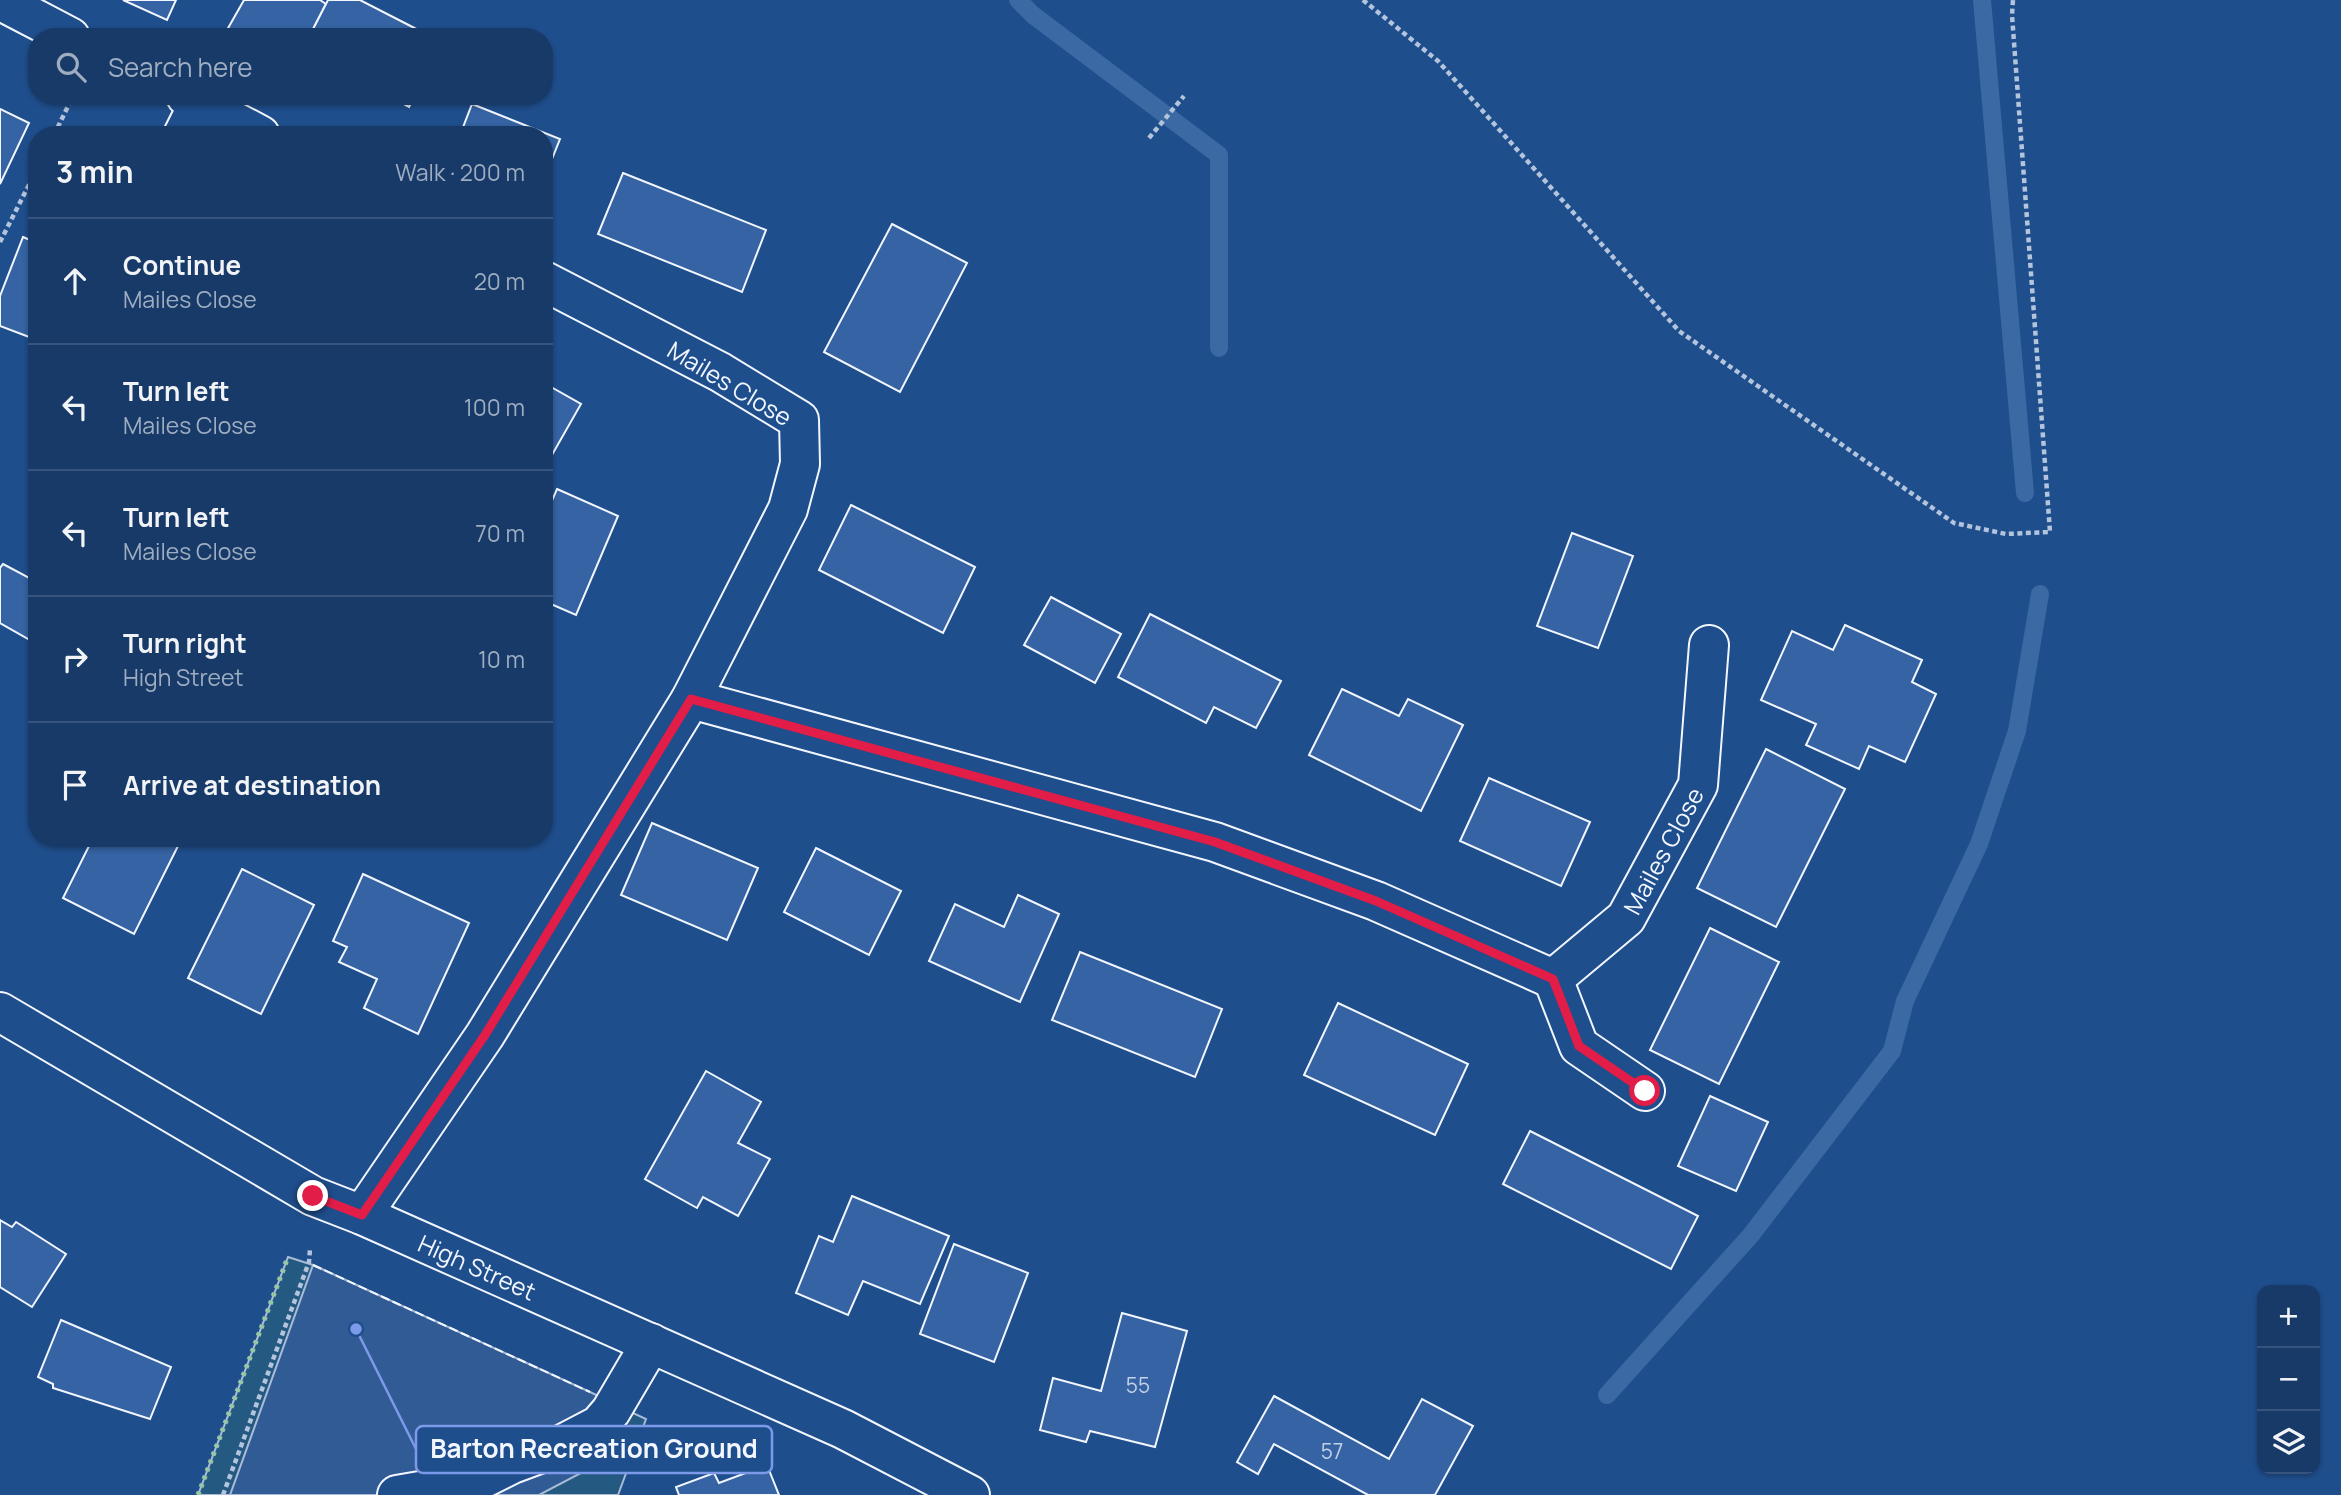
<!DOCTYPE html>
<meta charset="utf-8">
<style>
:root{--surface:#173a69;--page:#244571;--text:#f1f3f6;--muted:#9eadc0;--line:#36547d}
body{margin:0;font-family:Manrope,sans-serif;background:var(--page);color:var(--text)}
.controls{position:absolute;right:21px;bottom:21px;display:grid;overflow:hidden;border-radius:14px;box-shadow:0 2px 5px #0004}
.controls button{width:63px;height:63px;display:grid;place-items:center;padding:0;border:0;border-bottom:2px solid var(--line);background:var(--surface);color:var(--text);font:35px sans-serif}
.stop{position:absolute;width:21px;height:21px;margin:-16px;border:5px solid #e11d48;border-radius:50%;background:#fff}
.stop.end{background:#e11d48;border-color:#fff;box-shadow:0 2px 7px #0008}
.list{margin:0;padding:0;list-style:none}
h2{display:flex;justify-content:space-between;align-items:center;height:91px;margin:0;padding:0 28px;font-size:30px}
h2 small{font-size:23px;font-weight:400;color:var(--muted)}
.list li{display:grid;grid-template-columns:46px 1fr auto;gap:21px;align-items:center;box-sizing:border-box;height:126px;padding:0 28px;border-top:2px solid var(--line)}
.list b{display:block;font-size:26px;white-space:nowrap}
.list p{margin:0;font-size:23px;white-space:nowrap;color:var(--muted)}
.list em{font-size:23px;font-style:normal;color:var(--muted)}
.icon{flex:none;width:38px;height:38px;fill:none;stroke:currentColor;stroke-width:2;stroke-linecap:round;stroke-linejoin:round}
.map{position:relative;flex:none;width:2341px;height:1495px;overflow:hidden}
.search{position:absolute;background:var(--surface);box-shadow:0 2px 5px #0004;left:28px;top:28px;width:525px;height:77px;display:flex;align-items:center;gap:18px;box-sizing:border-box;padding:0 24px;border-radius:28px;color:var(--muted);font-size:26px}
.panel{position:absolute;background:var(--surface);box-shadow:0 2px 5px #0004;left:28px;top:126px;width:525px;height:721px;border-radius:28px}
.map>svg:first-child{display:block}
.green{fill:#245a82;stroke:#a8bbd7;stroke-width:2}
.parking{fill:#305b95;stroke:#a8bbd7;stroke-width:2}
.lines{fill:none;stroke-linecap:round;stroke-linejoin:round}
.stream{stroke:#3b69a3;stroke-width:18}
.building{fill:#3563a3;stroke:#f2f6ff;stroke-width:2}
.minor-casing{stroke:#f2f6ff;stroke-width:42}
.path{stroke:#b3c4dc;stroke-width:4.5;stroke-dasharray:5 3.5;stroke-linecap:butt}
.minor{stroke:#1f4e8c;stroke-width:38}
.hedge{stroke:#97c8a6;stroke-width:5;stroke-dasharray:3.5 5;stroke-linecap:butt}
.fence{stroke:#f2f6ff;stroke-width:2;stroke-dasharray:9 3.5;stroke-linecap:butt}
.route{stroke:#e11d48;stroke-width:9}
.labels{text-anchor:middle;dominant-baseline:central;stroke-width:5;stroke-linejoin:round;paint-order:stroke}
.number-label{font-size:21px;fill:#c3d1e8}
.street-label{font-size:24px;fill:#f2f6ff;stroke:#1f4e8c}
.leader{fill:none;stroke:#7d9aea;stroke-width:2.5}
.callout-dot{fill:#7d9aea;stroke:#1f4e8c;stroke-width:2.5}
.callout{fill:#1f4e8c;stroke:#7d9aea;stroke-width:2.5}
.callout-label{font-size:26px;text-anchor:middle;font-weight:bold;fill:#f2f6ff}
</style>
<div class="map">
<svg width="2341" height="1495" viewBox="0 0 2341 1495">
<rect width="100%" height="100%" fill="#1f4e8c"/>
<path class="green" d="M288,1257L313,1265L646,1419L618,1495H198Z"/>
<path class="parking" d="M313,1265L590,1392L626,1409L581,1473L539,1495H230Z"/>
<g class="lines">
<g class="stream">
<path d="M1018,0L1033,15L1219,155V348"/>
<path d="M1982,0L2025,493"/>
<path d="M1607,1395L1751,1235L1892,1051L1905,1001L1979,844L2017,731L2040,594"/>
</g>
</g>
<g class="building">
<path d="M123,0H176L167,20Z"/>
<path d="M244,0H320L326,4L309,37H223Z"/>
<path d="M328,0H360L432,37H309Z"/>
<path d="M389,96H415L409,107Z"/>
<path d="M472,104L560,139L544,179V135H460Z"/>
<path d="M0,109L29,123L0,184Z"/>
<path d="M623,173L766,230L742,292L598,234Z"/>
<path d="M892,224L967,263L900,392L824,352Z"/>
<path d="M23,237L37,243V340L0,326V296Z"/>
<path d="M544,383L581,404L544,469Z"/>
<path d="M557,489L618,516L576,615L544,601V519Z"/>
<path d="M851,505L975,567L943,633L819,570Z"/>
<path d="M1572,533L1633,556L1598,648L1537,626Z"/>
<path d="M3,564L37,582V644L0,623V568Z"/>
<path d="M1051,597L1121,634L1095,683L1024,645Z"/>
<path d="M1150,614L1281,681L1256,728L1214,707L1206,723L1118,677Z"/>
<path d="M1845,625L1922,660L1912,682L1936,694L1905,762L1869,746L1859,769L1806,745L1816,724L1761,700L1792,631L1833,650Z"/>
<path d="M1342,689L1399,716L1408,699L1463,725L1421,811L1309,755Z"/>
<path d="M1766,749L1845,789L1776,927L1697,888Z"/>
<path d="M1489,778L1590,822L1561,886L1460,841Z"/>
<path d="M652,823L758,868L727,940L621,895Z"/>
<path d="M93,838H182L134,934L63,898Z"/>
<path d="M816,848L901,891L869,955L784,912Z"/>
<path d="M242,869L314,905L261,1014L188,978Z"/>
<path d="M363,874L469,923L418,1034L364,1008L377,979L339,962L347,947L333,941Z"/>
<path d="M1018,895L1059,914L1020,1002L929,961L955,904L1004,927Z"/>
<path d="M1710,928L1779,962L1719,1084L1650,1050Z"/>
<path d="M1080,952L1222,1009L1195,1077L1052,1020Z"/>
<path d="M1338,1003L1468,1064L1435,1135L1304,1075Z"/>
<path d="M706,1071L761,1102L738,1143L770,1159L738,1216L703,1197L697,1208L645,1179Z"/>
<path d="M1710,1096L1768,1122L1736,1191L1678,1166Z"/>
<path d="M1530,1131L1698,1216L1671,1269L1503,1184Z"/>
<path d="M852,1196L949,1236L920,1304L863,1281L848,1315L796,1293L819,1236L833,1242Z"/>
<path d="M0,1220L12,1227L16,1222L66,1254L32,1307L0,1287Z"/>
<path d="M954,1244L1028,1273L994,1362L920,1334Z"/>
<path d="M1122,1313L1187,1331L1155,1447L1090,1431L1086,1442L1040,1430L1053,1378L1101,1391Z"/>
<path d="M61,1320L171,1367L150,1419L53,1388V1384L38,1377Z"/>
<path d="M1274,1396L1389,1459L1422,1399L1473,1426L1435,1495H1368L1274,1444L1258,1474L1237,1462Z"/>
<path d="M767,1465L779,1495H679L676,1487L714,1473L719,1483Z"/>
</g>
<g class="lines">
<g class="minor-casing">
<g id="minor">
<path d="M3,2L70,37"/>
<path d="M186,96L260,135"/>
<path d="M183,135L199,103"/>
<path id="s1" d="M691,699L1215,842L1376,901L1553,979L1626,918L1698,785L1709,645"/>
<path d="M1553,979L1579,1046L1645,1091"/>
<path id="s2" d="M0,1012L313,1196L362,1215L843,1429L970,1495"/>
<path d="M362,1215L485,1035L691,699L788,509L800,464L799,420L720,372L544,281"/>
<path d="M397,1495L478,1481L512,1464L555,1448L599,1425L611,1411L651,1343"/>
</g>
</g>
<g class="path">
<path d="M1363,0L1438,61L1679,331L1954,523L2006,534L2050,532L2012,15L2013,0"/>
<path d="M54,135L73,96"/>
<path d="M1149,138L1184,96"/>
<path d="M28,188L37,192"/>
<path d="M0,242L37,169"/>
<path d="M223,1495L309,1262L310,1249"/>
</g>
<use href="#minor" class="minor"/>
<path class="hedge" d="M198,1495L288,1257"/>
<path class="fence" d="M313,1265L590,1392"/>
</g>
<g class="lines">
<path class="route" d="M313,1196L362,1215L485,1035L691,699L1215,842L1376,901L1553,979L1579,1046L1645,1091"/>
</g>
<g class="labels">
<g class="number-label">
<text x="1138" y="1385">55</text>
<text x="1332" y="1451">57</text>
</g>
<g class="street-label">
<text transform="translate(730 383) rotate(31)">Mailes Close</text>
<text stroke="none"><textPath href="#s1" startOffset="1080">Mailes Close</textPath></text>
<text stroke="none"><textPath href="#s2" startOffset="542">High Street</textPath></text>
</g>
</g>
<path class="leader" d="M356 1329L416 1449"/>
<circle class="callout-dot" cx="356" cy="1329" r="7"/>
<rect class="callout" x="416" y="1426" width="356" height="47" rx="7"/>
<g class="callout-label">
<text x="594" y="1458">Barton Recreation Ground</text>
</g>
</svg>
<div class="controls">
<button>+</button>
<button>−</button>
<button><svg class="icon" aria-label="layers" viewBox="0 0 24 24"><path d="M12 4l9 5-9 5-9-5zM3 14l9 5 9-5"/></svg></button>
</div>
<div class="stop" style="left:1645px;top:1091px"></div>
<div class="stop end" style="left:313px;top:1196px"></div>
<div class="search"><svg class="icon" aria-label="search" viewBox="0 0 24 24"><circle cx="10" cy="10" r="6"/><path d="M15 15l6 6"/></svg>Search here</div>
<section class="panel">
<h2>3 min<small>Walk · 200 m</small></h2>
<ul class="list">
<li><svg class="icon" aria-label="ahead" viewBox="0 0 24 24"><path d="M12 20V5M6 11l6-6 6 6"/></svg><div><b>Continue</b><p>Mailes Close</p></div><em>20 m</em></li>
<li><svg class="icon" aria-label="left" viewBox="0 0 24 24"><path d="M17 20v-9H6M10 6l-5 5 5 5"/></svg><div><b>Turn left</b><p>Mailes Close</p></div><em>100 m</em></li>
<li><svg class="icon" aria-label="left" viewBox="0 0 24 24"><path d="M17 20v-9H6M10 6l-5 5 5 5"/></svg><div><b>Turn left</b><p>Mailes Close</p></div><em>70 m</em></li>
<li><svg class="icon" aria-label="right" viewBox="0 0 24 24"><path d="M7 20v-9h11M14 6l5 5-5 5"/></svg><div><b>Turn right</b><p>High Street</p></div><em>10 m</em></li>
<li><svg class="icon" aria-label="arrive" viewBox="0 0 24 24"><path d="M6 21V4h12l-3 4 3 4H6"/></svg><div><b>Arrive at destination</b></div></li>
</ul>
</section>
</div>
